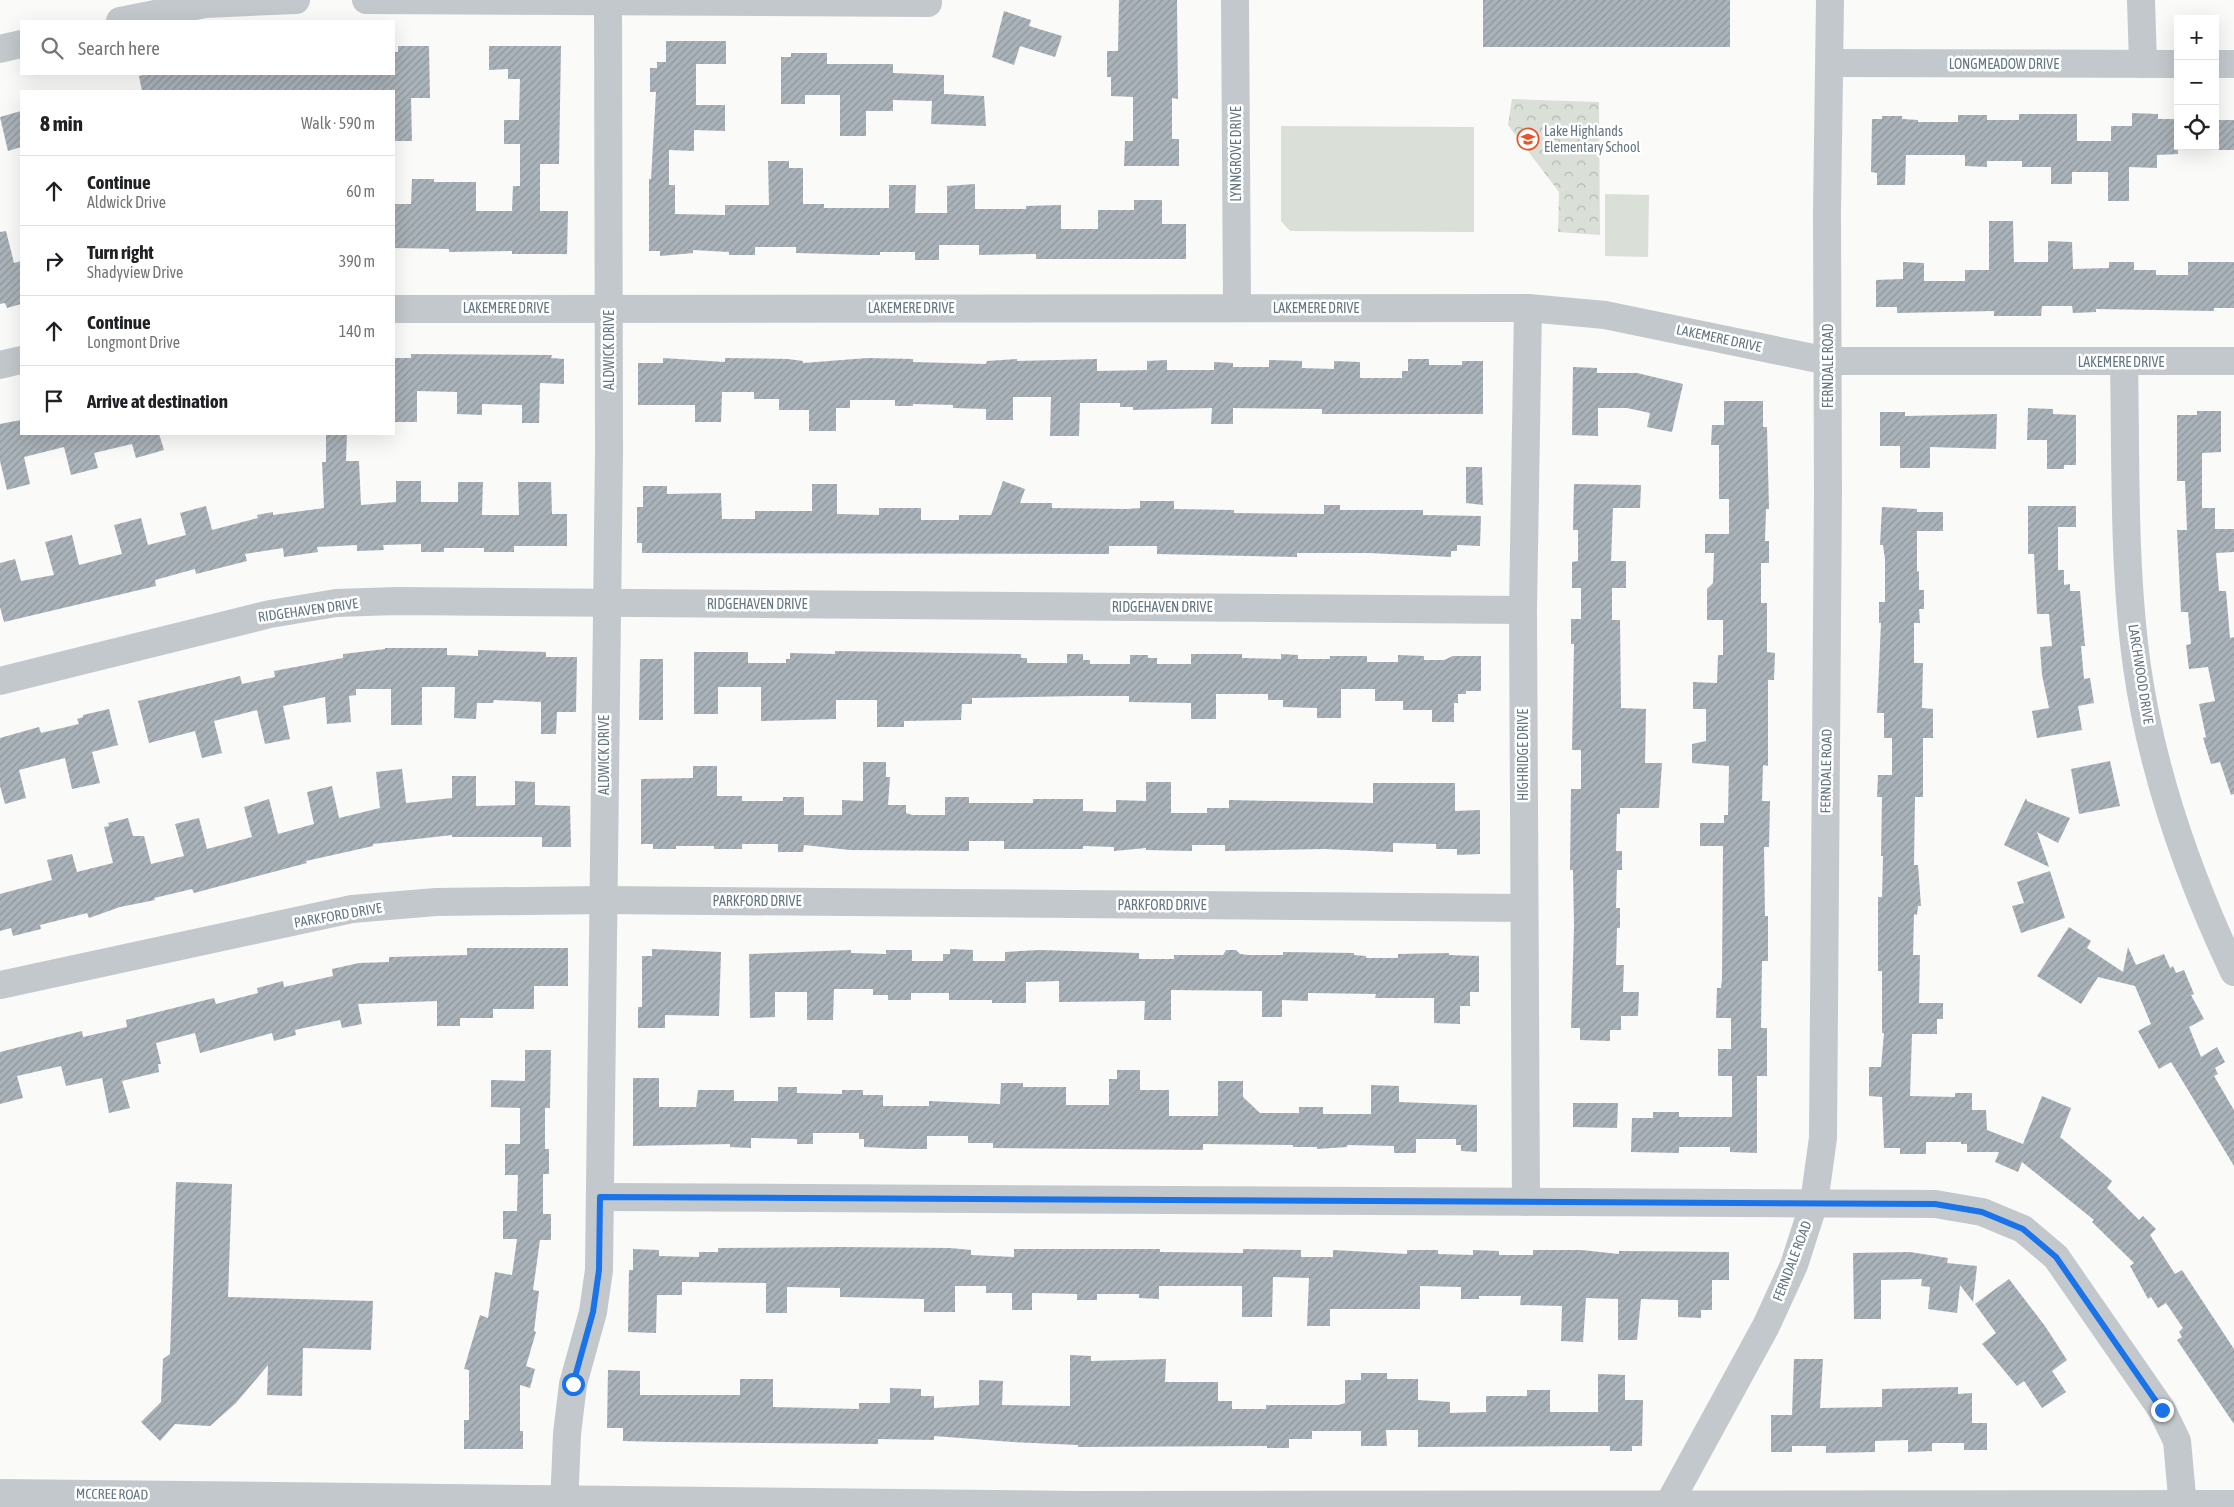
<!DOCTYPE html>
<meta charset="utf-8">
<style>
:root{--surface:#fff;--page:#f6f6f6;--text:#202124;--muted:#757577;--line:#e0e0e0}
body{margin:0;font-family:"Asap Condensed",sans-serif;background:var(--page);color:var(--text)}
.controls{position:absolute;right:15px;top:15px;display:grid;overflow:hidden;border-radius:0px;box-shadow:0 5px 20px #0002}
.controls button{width:45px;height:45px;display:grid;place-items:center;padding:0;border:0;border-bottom:1px solid var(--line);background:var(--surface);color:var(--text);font:25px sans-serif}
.stop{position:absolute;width:15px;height:15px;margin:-11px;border:4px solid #1a73e8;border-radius:50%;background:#fff}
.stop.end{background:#1a73e8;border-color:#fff;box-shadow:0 1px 5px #0008}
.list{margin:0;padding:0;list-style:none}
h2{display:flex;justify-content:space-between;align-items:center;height:65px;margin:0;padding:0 20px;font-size:21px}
h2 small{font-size:16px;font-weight:400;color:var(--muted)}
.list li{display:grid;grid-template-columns:32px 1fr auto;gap:15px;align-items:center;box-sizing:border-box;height:70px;padding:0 20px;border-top:1px solid var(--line)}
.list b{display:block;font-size:19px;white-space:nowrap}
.list p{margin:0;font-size:16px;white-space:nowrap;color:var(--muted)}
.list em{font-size:16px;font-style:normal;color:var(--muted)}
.icon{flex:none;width:28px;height:28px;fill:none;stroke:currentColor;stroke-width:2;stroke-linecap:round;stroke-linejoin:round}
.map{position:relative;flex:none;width:2234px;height:1507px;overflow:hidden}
.search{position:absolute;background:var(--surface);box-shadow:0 5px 20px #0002;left:20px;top:20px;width:375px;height:55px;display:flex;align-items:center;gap:12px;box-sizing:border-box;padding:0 18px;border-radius:0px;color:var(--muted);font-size:19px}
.panel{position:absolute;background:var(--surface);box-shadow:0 5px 20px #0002;left:20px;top:90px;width:375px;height:345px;border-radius:0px}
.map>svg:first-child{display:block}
.grass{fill:#dadfd7}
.park{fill:url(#park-crowns)}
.building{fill:url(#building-hatch)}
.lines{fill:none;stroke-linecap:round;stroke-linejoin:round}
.minor{stroke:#c3c8cc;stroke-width:28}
.route{stroke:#1a73e8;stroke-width:6}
.labels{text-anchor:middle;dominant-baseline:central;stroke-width:5;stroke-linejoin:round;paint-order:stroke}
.street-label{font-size:14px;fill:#657683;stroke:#fff}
.poi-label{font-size:14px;fill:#657683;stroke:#fff;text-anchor:start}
</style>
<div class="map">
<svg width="2234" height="1507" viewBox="0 0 2234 1507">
<defs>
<pattern id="park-crowns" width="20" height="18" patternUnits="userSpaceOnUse" patternTransform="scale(1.25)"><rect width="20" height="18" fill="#dadfd7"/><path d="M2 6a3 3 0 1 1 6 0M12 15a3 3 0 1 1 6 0" fill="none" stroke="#b4b9b4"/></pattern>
<pattern id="building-hatch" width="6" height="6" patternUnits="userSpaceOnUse" patternTransform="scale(1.25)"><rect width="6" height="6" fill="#aab3b9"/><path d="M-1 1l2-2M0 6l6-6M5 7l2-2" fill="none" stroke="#8e969c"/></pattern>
</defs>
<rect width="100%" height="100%" fill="#fafaf8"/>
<g class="grass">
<path d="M1281,126L1474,127V232L1290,231L1281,221Z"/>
<path d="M1605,194L1649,195L1648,257L1605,256Z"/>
</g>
<path class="park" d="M1512,99L1599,102L1600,235L1558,232L1559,192L1508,125Z"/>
<g class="building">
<path d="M1119,0H1177L1178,99L1172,98V139H1179V166H1124L1125,141H1133V97L1111,96V77H1107V51H1118Z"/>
<rect x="1483" y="0" width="247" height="47"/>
<path d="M1004,11L1031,20L1029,26L1062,36L1055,57L1020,46L1014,65L992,57Z"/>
<path d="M666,41H726V64H696V105H725V131L694,130V151L669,150V185H675V214L725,215V205H769L768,161H789V168H803V204H824V208H889V185H916L915,213H947V186L975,184V209H1026V206L1061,205V229H1098V210H1134V200H1162V224H1186V259H1036V254L979,255V245H939V260H915V252H880V255H868L796,253V247H755V255H729V252L693,250V253L660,256V251H649V179H651L656,92H650V68H657V62H666Z"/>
<path d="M398,46H429L430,98H411L412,141H394V91H142L139,76L148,74H394V52H398Z"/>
<path d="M489,46H561L559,164H540V211H568L567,254H512V251L449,252V249L394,248V204H411L412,179H434V182H476V211H512L513,186H520V144H504V120H519L520,79H508V69L489,70Z"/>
<path d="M791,53H827V64H893V73L944,75V94L984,96L986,126L931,124L932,101L893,100V111H866V136H840V95H805V104H781V57H791Z"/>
<path d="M21,111V147L8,151L0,117Z"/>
<path d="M2132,113L2158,114V119H2178V154L2157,155V168L2129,167V201H2108V172H2072V184H2051V167H2022V161H1987V167L1965,166V155H1906L1905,185H1877V173L1871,172L1872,119H1882V116H1902V119L1918,120V122H1958V115H1987V120H2019V114H2077V141H2111V126H2132Z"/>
<rect x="2215" y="120" width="19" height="30"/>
<path d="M1989,221H2013L2014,262H2048V241L2072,242L2073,269L2109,268V262H2134V270H2156V275H2188V262H2234V308H2214V311L2096,309V312L2073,313L2072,306H2042L2041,316H1994V311L1897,313V307H1876V280L1903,279V262L1924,263V281H1965V270H1989Z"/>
<path d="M6,231L14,263L21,261V304L7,308L5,303L0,304V232Z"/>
<path d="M411,354L552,355L551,358L564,359V384L540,383L539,423H522V405L482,404V415L457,414V392L417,391V422H394V358H411Z"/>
<path d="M663,358L725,362V358L788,359L803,361V363L868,358L913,359V362L986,364L987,361L1017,359V361L1097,359V371L1147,370V361L1167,360V370H1214V362L1233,363V367H1269V360L1302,361V368L1334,369V361L1360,362V378H1402V371H1408V359H1429V365H1462V361H1483V414H1322V409L1233,408V424H1211L1212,408L1133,410V407H1120V403H1080L1079,436H1050L1051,397H1013V420H986V409L953,408V405L913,404V406H895V400H850V408H836V431H809V410H779V399H754V392H722L721,422H695V405H638V363H663Z"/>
<path d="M1573,367L1597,368V373H1637L1683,384L1672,432L1647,427L1650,413L1627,408H1598V436L1572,435Z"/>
<path d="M1724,401H1763V427H1767L1769,509H1766L1765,541H1769V563H1761V603H1767V652L1775,653L1774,680H1768V766L1763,765L1762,801H1770L1769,847H1764L1765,916H1768V961H1762L1761,1028H1767V1076H1757V1153L1730,1152V1147H1679V1153L1631,1152L1632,1118H1653V1112H1679V1117H1732V1076H1718V1049H1731V1018H1716L1717,988H1721L1722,978L1723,846H1700V823H1724V815H1728L1729,766L1692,763V744L1706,741V709H1693V682L1717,683L1718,655H1723V620H1707V589L1713,583L1714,553H1705V534H1729V499H1719V445H1711L1712,425H1724Z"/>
<path d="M2028,408L2053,409V414L2076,415V465H2064V469H2047V440H2027Z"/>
<path d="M2197,411H2221V452L2202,453V508H2215V529H2234V552L2216,553L2219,591H2226L2230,638L2234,637V794L2231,795L2220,762L2211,764L2203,738L2206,737L2199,704L2215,701L2208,667L2189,669L2186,645L2191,644L2188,612H2181L2177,530H2187L2185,481H2177V415H2197Z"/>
<path d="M1880,412H1905V416L1997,414L1996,449L1930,447V468H1900V446H1880Z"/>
<path d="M21,420V434H159L164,450L136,458L132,444L94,453L98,468L71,475L64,447L24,457L30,484L7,490L0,461V424Z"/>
<path d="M326,434H347L346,461H359L361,505L396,502V481H421V502H458V482H483L482,515H519L518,482H551L552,514H567V546H514V552H484V548H444V552H421V544L383,545L384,550L357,551V545L317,547L318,552L284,557L283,548L245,554L247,561L196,574L195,569L155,580L156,586L4,622L0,607V563L15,559L21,581L54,575L45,542L72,535L79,565L122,554L114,525L141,518L148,545L186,535L180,513L206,506L212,530L258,518L257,515L273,512V515L324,508L322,462H326Z"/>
<path d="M1466,467H1482L1483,505L1466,503Z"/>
<path d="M1003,481L1025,489L1020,503H1052V508L1127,509L1140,508V501H1174V509L1234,510V513L1324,514V505H1340V510H1423V515L1481,516L1480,546L1457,545V551H1451V557L1369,553H1297V557L1157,554V546H1109V554L642,553V543H637V507H643V486H667V494L721,493L722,519H755V511H812V484H837V514L879,515V508H921V520H959V515H991Z"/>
<path d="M1574,484L1641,485L1640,508H1613L1611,561H1626V588H1612V620H1620L1621,708L1646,709L1645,763H1662L1659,808H1620V814H1617L1616,851H1622V870H1617L1616,908H1620V928H1617L1616,965H1624L1623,992H1639L1638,1016H1621V1030H1610V1041L1580,1040V1028H1571L1574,927L1573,870H1570L1571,789H1581V750H1572L1574,644H1571V619H1581V588H1572V562L1578,561V530H1573Z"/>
<path d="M2028,506H2076V527H2058V570H2064V585L2070,584V591H2080L2085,646H2081L2084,679L2090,678L2094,703L2078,706L2082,730L2037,738L2032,711L2049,708L2042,675L2040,647L2052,646L2049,614H2037L2034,554H2028Z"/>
<path d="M1882,507L1917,509V512H1943V531H1917V572L1919,571V590H1924V609H1919L1920,623H1914V663H1923L1922,708L1933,709V738H1923V797H1915L1914,865H1918L1921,906H1918L1917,915L1914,914L1913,955H1920L1919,1003H1943V1019H1937V1034H1912L1910,1096L1955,1097V1093H1972V1110H1986L1987,1130L2023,1144L2042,1096L2071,1108L2060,1137L2112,1181L2107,1188L2139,1220L2143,1216L2156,1229L2150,1235L2175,1274L2182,1270L2234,1349V1424L2177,1340L2182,1337L2179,1332L2183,1328L2166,1303L2158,1308L2151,1297L2148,1299L2130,1266L2134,1263L2092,1222L2094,1220L2022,1162L2018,1172L1995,1162L1999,1152H1967V1144H1961V1142H1926V1154H1900V1148H1884L1882,1097L1869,1096V1067H1881L1884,1033H1882V971H1878V897H1882L1883,856H1881L1882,797H1877L1878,775H1892V738H1884V713H1877L1881,623H1879V602H1885V559L1883,545H1880Z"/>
<path d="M385,648H447V655L478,656V650L546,652V657H577L576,712H557L556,734H541V702L494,700L493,703H477L476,719L454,718L455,687H422V725H391V689H356V695L349,696L351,722L327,724L325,697L283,706L290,739L265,744L257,710L214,721L222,753L202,758L195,731L149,743L138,701L240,676L242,684L275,677L274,671L343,658V654L385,649Z"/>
<path d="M835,651L1021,654V658H1027V663H1067V654H1083V660H1090V664H1130V655H1148V658H1157V664H1191V654H1242V658L1281,659V654L1298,655V659H1330V656H1367V662H1398V655L1424,656V660H1444L1453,656H1481V691H1466V694H1458V703H1454V722H1432V710H1403V701H1375V689H1341V718H1317V708L1283,707V700H1268V694H1216V719H1191V703L1129,702V696H1081L972,698V704H962L961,720L904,721V727H877V700H836V719L761,721V687H718V714H694V652H748V663H786V659H790V653L835,654Z"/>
<path d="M640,659H663V720H639Z"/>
<path d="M109,709L118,745L92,752L100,783L72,789L65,758L19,770L26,798L5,804L0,786V738L39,727L41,733L79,724L77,719L83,717V715Z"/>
<path d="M2110,761L2120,806L2079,814L2071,769Z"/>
<path d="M863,762H886V777H890L888,805H906V813L912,815H945V797H969V803H1033V799H1083V811L1116,812V800L1146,801V782H1171V813H1207V808H1229V800L1373,803V783H1455V811L1480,810V854L1457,855V849H1436V844L1393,843V852L1325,849L1225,851V845H1192V851L1146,850V848L1114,851V847L1083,846V849H1004V841H969V851L850,850L804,845L803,852H778V844H742V849H714V846H676V849H653V844H641V779L693,778V766H717V796H742V801H783V797H804V815H842V800L863,801Z"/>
<path d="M402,769L406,803L452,798V776H476V806L515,805V781L535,782V805L570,806L571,847H542V837H452V835L373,844V846L306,861L307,863L194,893L192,889L154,898L155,900L120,907L89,918L87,913L40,925L41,929L13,936L11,928L0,931V894L52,880L47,860L72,854L77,872L113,863L104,827L109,826L108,823L128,818L133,836H144L151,864L184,856L175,824L199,818L207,849L252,837L244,807L269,799L278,834L314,824L307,792L332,786L339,818L380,808L376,772Z"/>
<path d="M2026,798L2027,801L2070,818L2058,843L2037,832L2049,867L2004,845Z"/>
<path d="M2050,871L2065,918L2021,933L2012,906L2024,903L2017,882Z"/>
<path d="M2069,927L2091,941L2087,948L2123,972L2128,947L2136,965L2164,954L2170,968L2173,966L2176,973L2184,970L2194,994L2191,995L2204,1019L2189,1027L2201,1057L2217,1047L2225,1062L2215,1068L2218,1074L2214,1076L2234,1110V1166L2171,1062L2159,1069L2138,1031L2151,1024L2135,986L2098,977L2081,1004L2037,976Z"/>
<path d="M467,948H568V986H534V1009H493V1018H460V1026H437V1001L358,1004L362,1024L342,1028L340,1020L295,1030L296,1035L274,1041L272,1033L200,1053L195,1033L156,1043L161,1064H158L159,1072L122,1081L130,1108L109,1113L102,1078L66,1086L61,1066L17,1076L23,1098L0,1104V1052L82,1031L83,1037L127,1027L126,1020L214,998L216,1004L258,993L257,988L283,981L284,987L333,976L332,969L359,963L389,962V957L467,955Z"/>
<path d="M652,949L721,952L719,1016L665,1015V1028H638V1007H642V956H652Z"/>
<path d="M950,949L973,950V961H1005V952L1040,950L1139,953V959H1174V955H1223L1226,950H1236L1240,954L1249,955H1283V952L1354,953V955L1366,956V958H1398V954L1449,953V955L1479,956V992H1470V1006H1460V1024L1434,1023V998H1375L1376,994L1308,993V1001L1282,1000V1017H1262V991L1171,990V1020H1144L1145,1001L1059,1002V981L1026,982V1003H992V1000H949V993H911V1000H888V995H873V989H834L833,1020H807V992H775V1017L750,1018L749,954L851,950V953L886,954V950H912V961H943V954H950Z"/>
<path d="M525,1050H551L550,1108H545V1149H549V1174H543V1214H551V1240H540L533,1290L539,1291L534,1331L536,1332L526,1366L535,1369L530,1388L520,1385V1431H523V1449H464V1420H469V1370L464,1369L480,1315L488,1318L495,1272L512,1275L517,1239H503V1211H517L518,1175H505V1144H520V1108L491,1107V1080L525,1081Z"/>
<path d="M1117,1070H1140V1090H1169V1116H1218V1081H1243V1097L1260,1113H1299V1107H1323V1114H1371V1085L1399,1086V1102L1477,1105V1152L1461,1151V1145H1456V1139H1416V1153H1394V1146L1347,1145V1147L1317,1149V1147H1293V1145L1203,1144V1150L993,1148V1143H968V1136H927V1149H908L864,1147V1139H859V1133H813V1144H797V1139L751,1138V1148L730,1147V1144L633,1146V1078H659V1107H696L698,1090H734V1101H778V1087H797V1093L842,1094V1090H863V1095H883V1106H929V1101L1000,1104L1001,1083H1023V1087H1066V1105H1109V1079H1117Z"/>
<path d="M1573,1103H1618L1617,1128L1573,1127Z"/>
<path d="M176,1182L232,1184L228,1297L373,1301L371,1350L303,1348L302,1396L267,1395L268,1365L236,1403L210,1426L175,1424L160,1441L141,1422L161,1402L163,1359L170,1354Z"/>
<path d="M841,1247L950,1248L971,1250V1255L1014,1257V1249H1160V1252L1243,1253V1249L1301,1250V1257H1333V1250L1407,1254V1250H1438V1254L1473,1255V1250L1499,1251V1255H1533V1250H1581L1619,1254V1251L1729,1252V1280H1712V1310H1701V1318L1678,1317V1300L1641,1299L1637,1340H1618V1299L1586,1298L1583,1342L1561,1341L1562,1306L1520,1305L1521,1296H1479V1299H1461V1287L1420,1286V1309H1330V1326H1307L1309,1278L1273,1277L1272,1317H1242V1286H1159V1299L1139,1298V1294H1097V1300H1077V1294L1032,1293V1310H1012V1293H986V1286H955V1312H924V1299L840,1297V1288L787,1287V1313H766V1283L682,1282V1295H657L656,1333L628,1332L629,1270H633V1249L659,1250V1256L699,1257V1252H718V1248Z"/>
<path d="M1910,1252L1948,1258L1947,1263L1977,1266L1973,1302L1960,1285L1957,1313L1928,1309L1930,1287L1921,1286L1922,1279L1881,1280V1319H1854L1853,1253Z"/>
<path d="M2009,1279L2045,1326L2067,1360L2052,1371L2066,1392L2042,1408L2024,1381L2017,1386L1982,1344L1996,1333L1975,1304Z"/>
<path d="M1070,1355L1091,1356V1361L1166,1359L1165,1382H1218V1401H1232V1409H1266V1405H1339L1345,1403V1380H1361V1373H1387V1379H1418V1400L1450,1402V1413L1486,1412V1396H1527V1390H1550V1412H1598V1374L1625,1375V1400H1643L1642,1446H1632V1451H1610V1446H1598L1418,1447V1430H1386L1387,1446H1361V1431H1312V1439H1289V1448H1267V1446L1078,1447V1445L1013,1442L934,1436V1440L878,1439V1444L664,1442L623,1441V1428H607L608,1370L640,1371V1395H740V1379H773V1407L859,1409V1403H890V1388L921,1389V1396H934V1408L979,1405V1380L1003,1381L1002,1405L1070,1406Z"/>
<path d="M1794,1359H1823L1820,1408L1882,1407V1389L1958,1387V1394L1972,1393V1423H1987V1450H1964V1443H1932V1451L1908,1452V1440L1875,1441V1452L1826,1453V1446H1792V1452H1771V1415H1792Z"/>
</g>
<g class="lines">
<g class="minor">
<path d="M366,0L928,3V0"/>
<path d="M1235,0L1237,308"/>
<path d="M2141,0L2143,64"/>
<path d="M120,21L205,4L296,0"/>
<path d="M0,49L21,44"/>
<path d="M1830,63L2178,64"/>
<path d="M2215,64H2234"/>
<path d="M394,309L1528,308L1605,315L1828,361H2234"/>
<path d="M2124,362C2126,463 2123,566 2137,667C2152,772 2189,877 2234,972"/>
<path d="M0,365L21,360"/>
<path d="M0,681L270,614L336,603L397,601L1523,610"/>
<path d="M0,985L352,909L436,902L604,900L1523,908"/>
<path d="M600,1197L1935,1204L1982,1212L2023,1229L2056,1257L2162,1410L2177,1441L2183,1507"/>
<path d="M1526,1202L1523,610L1528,308"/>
<path d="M0,1493L1079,1505L2234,1504"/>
<path d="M564,1507L567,1434L573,1384L593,1312L599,1270L609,451L608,0"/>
<path d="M1667,1507L1766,1326L1794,1265L1814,1203L1823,1138L1828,493L1827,213L1830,0"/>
</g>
</g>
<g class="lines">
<path class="route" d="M573,1384L593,1312L599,1270L600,1197L1935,1204L1982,1212L2023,1229L2056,1257L2162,1410"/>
</g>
<defs>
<g id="school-ring" transform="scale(1.125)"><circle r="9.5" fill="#fff" stroke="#e4572e" stroke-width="1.5"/><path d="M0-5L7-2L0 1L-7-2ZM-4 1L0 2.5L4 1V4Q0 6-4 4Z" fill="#e4572e"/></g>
</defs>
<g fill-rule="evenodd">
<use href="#school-ring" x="1528" y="139"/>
</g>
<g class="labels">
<g class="street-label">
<text x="2004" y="64">LONGMEADOW DRIVE</text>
<text transform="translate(1236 154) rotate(-90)">LYNNGROVE DRIVE</text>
<text x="506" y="308">LAKEMERE DRIVE</text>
<text x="911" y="308">LAKEMERE DRIVE</text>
<text x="1316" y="308">LAKEMERE DRIVE</text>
<text transform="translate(1719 338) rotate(12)">LAKEMERE DRIVE</text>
<text transform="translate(609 350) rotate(-90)">ALDWICK DRIVE</text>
<text x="2121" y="362">LAKEMERE DRIVE</text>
<text transform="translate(1828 366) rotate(-90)">FERNDALE ROAD</text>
<text x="757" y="604">RIDGEHAVEN DRIVE</text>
<text x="1162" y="607">RIDGEHAVEN DRIVE</text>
<text transform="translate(308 610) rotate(-8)">RIDGEHAVEN DRIVE</text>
<text transform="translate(2141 674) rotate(81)">LARCHWOOD DRIVE</text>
<text transform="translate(604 755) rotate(-90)">ALDWICK DRIVE</text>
<text transform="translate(1523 755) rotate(-90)">HIGHRIDGE DRIVE</text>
<text transform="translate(1826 771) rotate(-89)">FERNDALE ROAD</text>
<text x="757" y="901">PARKFORD DRIVE</text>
<text x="1162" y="905">PARKFORD DRIVE</text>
<text transform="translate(338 915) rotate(-10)">PARKFORD DRIVE</text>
<text transform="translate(1792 1261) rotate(-69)">FERNDALE ROAD</text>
<text transform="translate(112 1494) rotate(1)">MCCREE ROAD</text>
</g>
<g class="poi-label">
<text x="1544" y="131">Lake Highlands<tspan x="1544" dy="16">Elementary School</tspan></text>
</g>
</g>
</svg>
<div class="controls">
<button>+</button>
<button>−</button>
<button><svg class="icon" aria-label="locate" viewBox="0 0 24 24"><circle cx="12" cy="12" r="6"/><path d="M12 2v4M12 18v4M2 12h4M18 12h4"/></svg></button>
</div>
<div class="stop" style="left:573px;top:1384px"></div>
<div class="stop end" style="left:2162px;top:1410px"></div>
<div class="search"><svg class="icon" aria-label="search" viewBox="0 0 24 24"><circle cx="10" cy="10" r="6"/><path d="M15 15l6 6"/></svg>Search here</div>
<section class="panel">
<h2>8 min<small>Walk · 590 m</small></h2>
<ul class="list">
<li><svg class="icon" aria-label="ahead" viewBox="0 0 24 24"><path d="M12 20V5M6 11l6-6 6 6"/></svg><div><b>Continue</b><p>Aldwick Drive</p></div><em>60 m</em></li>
<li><svg class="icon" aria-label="right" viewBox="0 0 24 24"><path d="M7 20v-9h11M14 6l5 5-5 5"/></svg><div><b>Turn right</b><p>Shadyview Drive</p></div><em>390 m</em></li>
<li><svg class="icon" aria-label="ahead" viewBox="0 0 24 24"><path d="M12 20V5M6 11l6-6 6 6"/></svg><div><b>Continue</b><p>Longmont Drive</p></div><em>140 m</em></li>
<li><svg class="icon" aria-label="arrive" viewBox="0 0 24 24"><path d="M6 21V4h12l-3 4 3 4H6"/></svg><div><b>Arrive at destination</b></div></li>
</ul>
</section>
</div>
